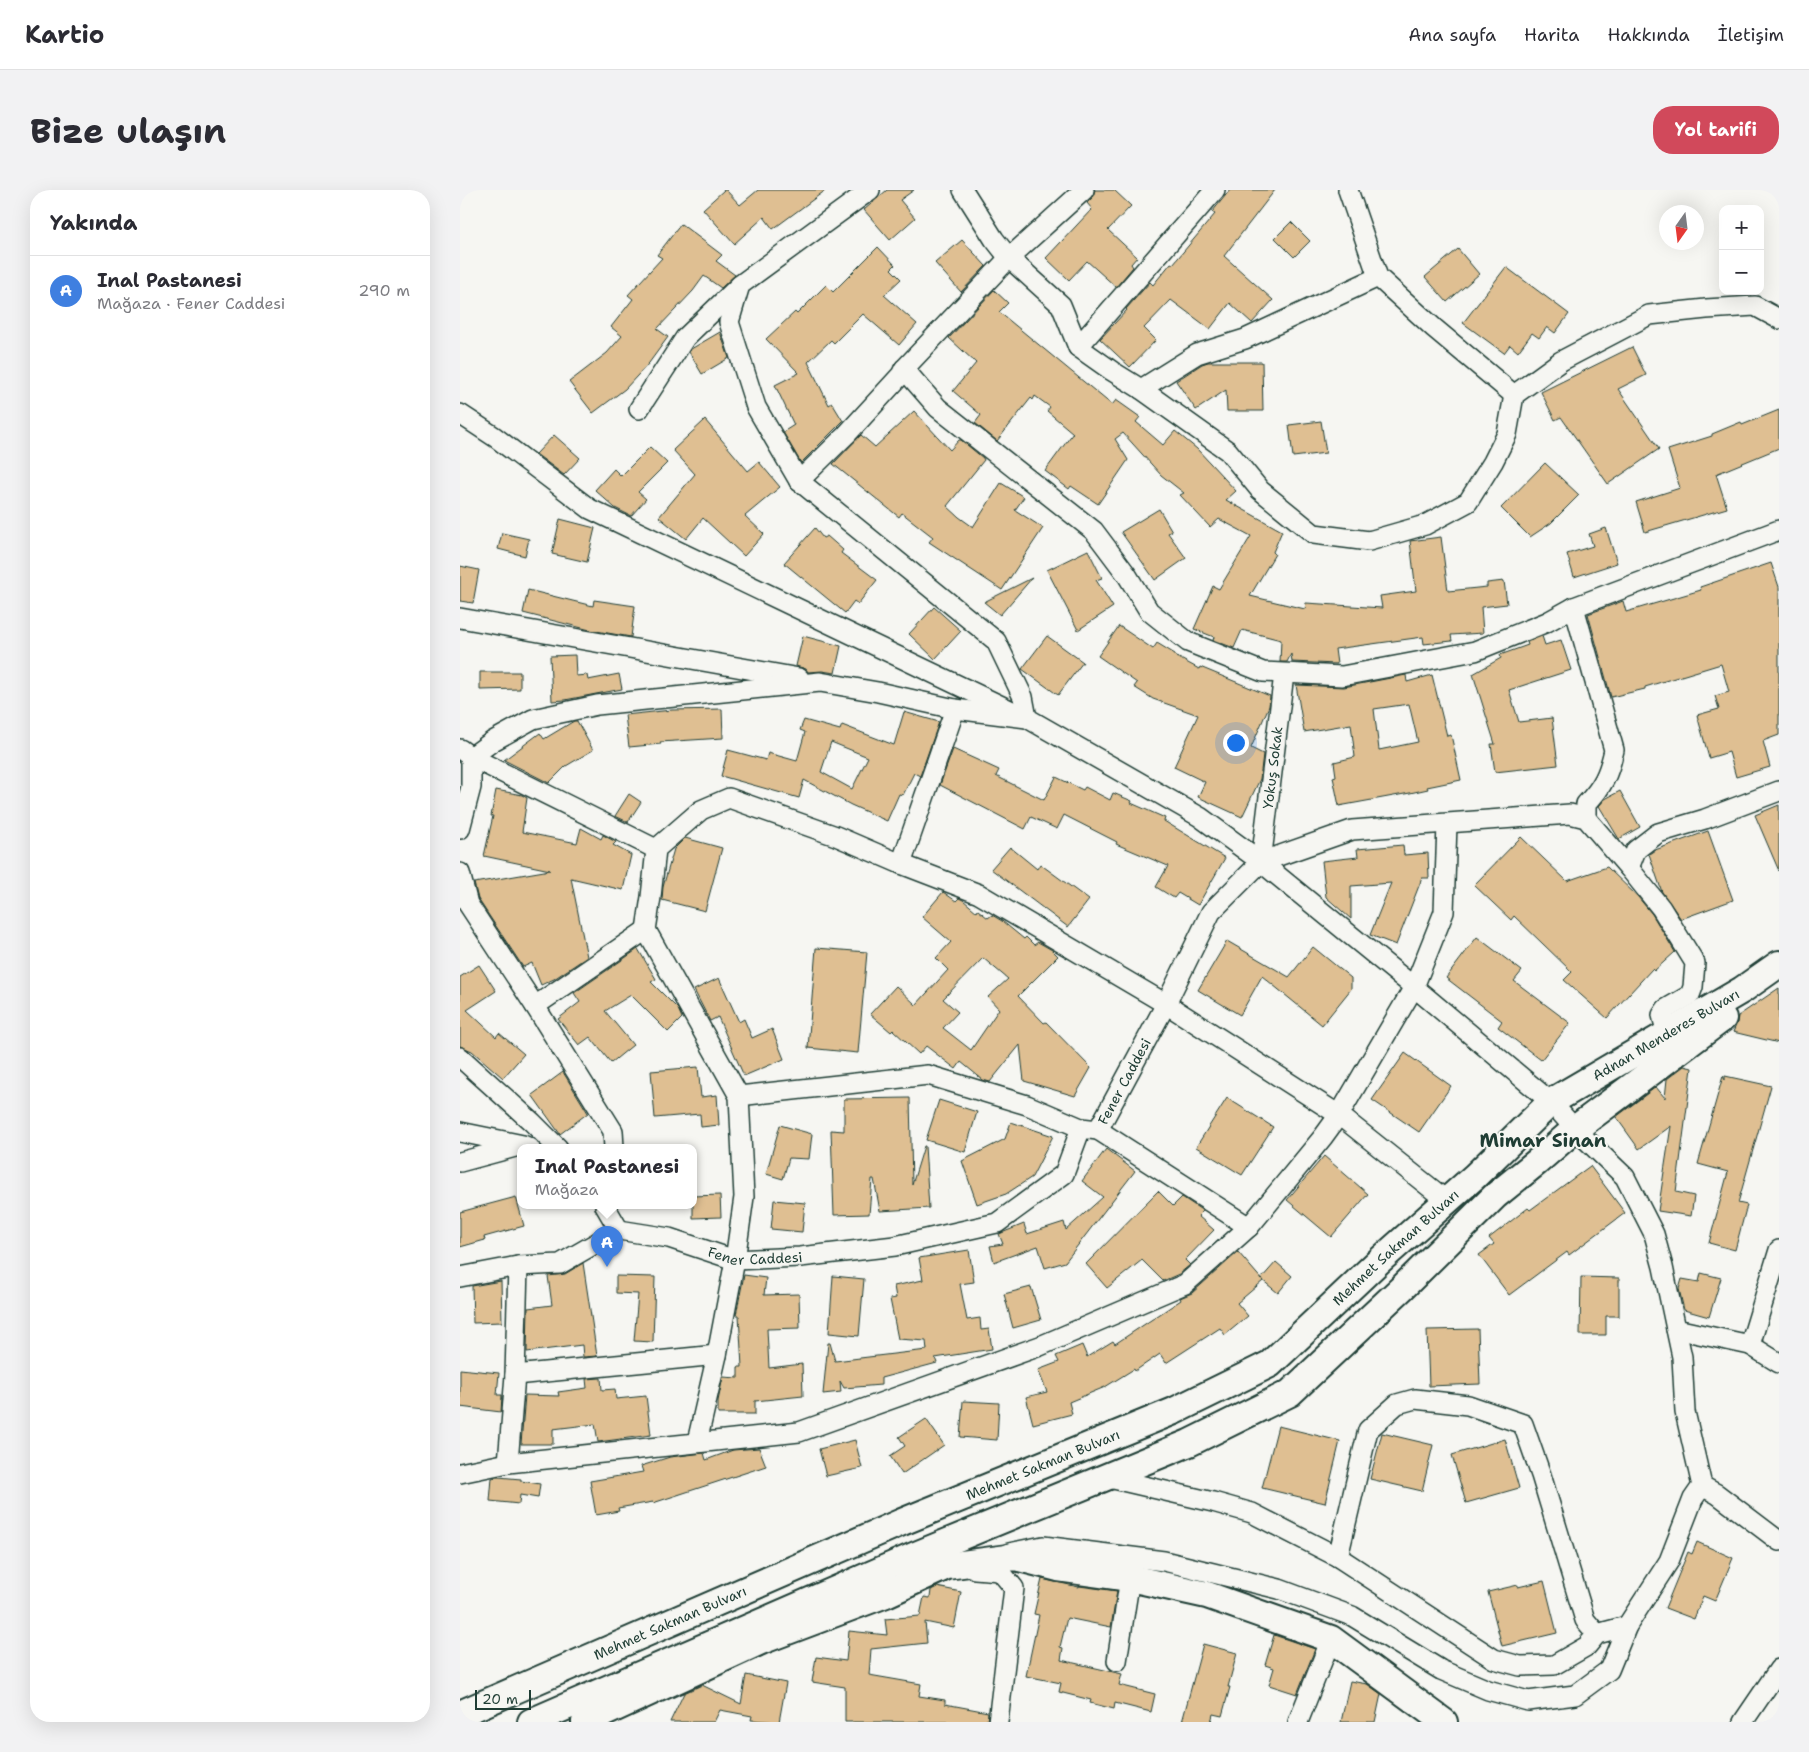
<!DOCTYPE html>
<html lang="tr">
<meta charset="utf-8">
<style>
:root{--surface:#fff;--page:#f2f2f3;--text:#2b2b33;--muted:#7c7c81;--line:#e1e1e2;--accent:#d1495b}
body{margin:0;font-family:"Shantell Sans",sans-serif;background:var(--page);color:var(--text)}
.controls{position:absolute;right:15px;top:15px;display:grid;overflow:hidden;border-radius:10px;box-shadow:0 5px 20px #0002}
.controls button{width:45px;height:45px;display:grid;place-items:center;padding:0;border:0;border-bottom:1px solid var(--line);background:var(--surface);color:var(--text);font:25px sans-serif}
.compass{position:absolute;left:1199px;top:15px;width:45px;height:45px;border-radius:50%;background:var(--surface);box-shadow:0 5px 20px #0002;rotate:194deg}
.scale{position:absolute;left:15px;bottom:12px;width:56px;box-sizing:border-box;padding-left:5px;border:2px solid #1f3d34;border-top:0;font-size:14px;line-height:18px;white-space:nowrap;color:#1f3d34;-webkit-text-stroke:4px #f6f6f2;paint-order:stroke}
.you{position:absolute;left:775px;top:552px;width:18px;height:18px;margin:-12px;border:4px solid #fff;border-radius:50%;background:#1a73e8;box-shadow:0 0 0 8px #1a73e833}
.badge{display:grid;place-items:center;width:32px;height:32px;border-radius:50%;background:var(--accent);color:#fff;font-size:16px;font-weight:700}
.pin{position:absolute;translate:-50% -41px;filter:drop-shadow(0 1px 2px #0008)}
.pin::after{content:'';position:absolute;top:26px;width:18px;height:15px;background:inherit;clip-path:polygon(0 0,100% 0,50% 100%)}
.popup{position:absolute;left:57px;top:954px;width:180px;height:65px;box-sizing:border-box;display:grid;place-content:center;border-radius:10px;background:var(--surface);filter:drop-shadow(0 1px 4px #0005);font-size:16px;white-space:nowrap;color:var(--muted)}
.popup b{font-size:19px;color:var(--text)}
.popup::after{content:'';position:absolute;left:50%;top:100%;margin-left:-10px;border:10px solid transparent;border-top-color:var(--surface)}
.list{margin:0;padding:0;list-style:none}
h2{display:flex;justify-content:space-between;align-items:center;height:65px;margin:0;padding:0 20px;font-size:21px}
h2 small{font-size:16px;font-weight:400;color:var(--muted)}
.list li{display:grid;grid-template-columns:32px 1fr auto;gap:15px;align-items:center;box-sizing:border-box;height:70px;padding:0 20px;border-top:1px solid var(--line)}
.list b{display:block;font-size:19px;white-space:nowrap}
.list p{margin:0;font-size:16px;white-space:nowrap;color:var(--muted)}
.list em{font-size:16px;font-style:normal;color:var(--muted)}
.map{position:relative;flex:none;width:1319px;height:1532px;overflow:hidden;border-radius:20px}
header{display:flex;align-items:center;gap:30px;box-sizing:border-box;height:70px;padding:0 25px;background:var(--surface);border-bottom:1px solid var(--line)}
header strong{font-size:24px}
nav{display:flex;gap:28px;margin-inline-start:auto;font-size:18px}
.intro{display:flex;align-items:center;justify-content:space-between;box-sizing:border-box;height:120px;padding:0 30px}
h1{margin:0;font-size:35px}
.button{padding:12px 22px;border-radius:20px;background:var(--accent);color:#fff;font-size:18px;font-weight:700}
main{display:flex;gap:30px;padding:0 30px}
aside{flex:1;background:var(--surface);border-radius:20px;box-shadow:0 5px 20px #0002}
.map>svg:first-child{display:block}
.building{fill:#dfbf92;stroke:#1f3d34;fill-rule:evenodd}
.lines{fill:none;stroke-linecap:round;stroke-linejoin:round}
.street-casing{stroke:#1f3d34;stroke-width:22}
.secondary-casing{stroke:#1f3d34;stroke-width:30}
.street{stroke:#f6f6f2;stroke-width:19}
.secondary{stroke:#f6f6f2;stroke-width:26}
.labels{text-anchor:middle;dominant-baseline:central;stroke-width:4;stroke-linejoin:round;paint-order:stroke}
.street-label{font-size:14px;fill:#1f3d34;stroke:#f6f6f2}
.district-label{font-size:19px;font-weight:bold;fill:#1f3d34;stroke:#f6f6f2}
</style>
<header>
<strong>Kartio</strong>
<nav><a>Ana sayfa</a><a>Harita</a><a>Hakkında</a><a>İletişim</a></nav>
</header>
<div class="intro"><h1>Bize ulaşın</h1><a class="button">Yol tarifi</a></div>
<main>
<aside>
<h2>Yakında<small></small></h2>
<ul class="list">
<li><span class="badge" style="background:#3f7fe0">A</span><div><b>Inal Pastanesi</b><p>Mağaza · Fener Caddesi</p></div><em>290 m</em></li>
</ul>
</aside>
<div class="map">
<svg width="1319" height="1532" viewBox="0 0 1319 1532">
<rect width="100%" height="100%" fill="#f6f6f2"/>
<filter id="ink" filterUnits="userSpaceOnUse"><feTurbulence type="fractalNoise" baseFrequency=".02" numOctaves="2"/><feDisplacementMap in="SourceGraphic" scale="10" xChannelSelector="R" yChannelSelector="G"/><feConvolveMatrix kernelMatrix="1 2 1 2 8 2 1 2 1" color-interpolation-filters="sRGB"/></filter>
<g filter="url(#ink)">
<g class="building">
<path d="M264,0H266L280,15L298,0H366L313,39L304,27L274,54L243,19Z"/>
<path d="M427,0H454L440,10L455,28L430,50L404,20Z"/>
<path d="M635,0H654L671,16L648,40L677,67L671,74L673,77L656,97L627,71L609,90L586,68L632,19L627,13L632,8Z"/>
<path d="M770,0H815L764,66L813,110L792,133L770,113L750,139L711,110L684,138L696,150L670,177L640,149L667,120L666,119L690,92L693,95L711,73L713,74L755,24L752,22Z"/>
<path d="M831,32L850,51L834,67L815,48Z"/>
<path d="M221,34L262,65L256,71L275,85L261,98L244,86L233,101L197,139L208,147L189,173L165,199L133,223L109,192L147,163L162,146L151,137L173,109L168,105L202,68L197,65Z"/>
<path d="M502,50L526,76L501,102L475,73Z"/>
<path d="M418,57L435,75L431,79L441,89L424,105L457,134L439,155L403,124L374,153L371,150L348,172L369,215L372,213L383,231L341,273L323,242L334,235L315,195L339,183L306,149L335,122L337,124L366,95L373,102Z"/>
<path d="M998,59L1019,84L987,112L965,87Z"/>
<path d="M1046,77L1109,124L1095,143L1087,137L1079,148L1072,143L1058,162L1050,155L1044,163L1003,133Z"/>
<path d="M534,100L548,113L539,122L652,215L656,210L680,227L676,232L703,255L715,241L737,259L776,301L766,310L822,341L813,362L815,364L790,406L845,419L846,413L922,418L920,406L956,401L950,351L981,347L988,401L1027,397V393L1044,391L1047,414L1021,417L1023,443L991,445L992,451L964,454L963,447L875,459L877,474L832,472L831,464L827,472H820L821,450L782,440L774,458L753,450L754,447L734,439L753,396L759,399L791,346L759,329L750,337L720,305L724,303L701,285L663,243L655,249L668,270L638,314L611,296L609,299L585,281L613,243L587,221L590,217L575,206L573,210L571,208L537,251L515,233L521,225L493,201L516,173L489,148Z"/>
<path d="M260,142L269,168L242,184L229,162L231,159Z"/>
<path d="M1172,157L1186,185L1158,199L1199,259L1148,294L1101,227L1095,230L1081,202Z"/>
<path d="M748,172H802L803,221H767L766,200L736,220L716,191L742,174Z"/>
<path d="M1319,220V258L1256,284L1267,318L1185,342L1176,312L1220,298L1208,260L1252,246V244L1281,232L1282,235Z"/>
<path d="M454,221L490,260L499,250H501L523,268L524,270L487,316L499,327L513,337L541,293L564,307L555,320L583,338L542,400L469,352L473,347L442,323L439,327L373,274L401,245L415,257Z"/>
<path d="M245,230L288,281L299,272L320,297L285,326L304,344L284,366L243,328L226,349L199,327L235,284L213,260Z"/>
<path d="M861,231L866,263L833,267L829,235Z"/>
<path d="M94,245L120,268L104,285L76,264Z"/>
<path d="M190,257L207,273L178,302L186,309L171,326L155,318L135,300L154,279L161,286Z"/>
<path d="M1085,273L1119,305L1091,333L1070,347L1041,318Z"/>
<path d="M699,319L712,341L708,343L726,368L695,390L661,342Z"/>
<path d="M100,329L135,338L127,372L92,364Z"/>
<path d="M355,338L363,348L367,346L383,360L381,363L417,390L398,414L394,411L385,423L324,373Z"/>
<path d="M1146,338L1157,373L1114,387L1107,364L1133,356L1129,344Z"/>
<path d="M42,343L69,349L65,366L38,359Z"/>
<path d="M628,360L642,388L636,390L653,417L618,440L587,380Z"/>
<path d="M1311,373L1319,397V545L1303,551L1310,577L1276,587L1269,562L1249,568L1237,525L1259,519L1255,506L1269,502L1261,474L1185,497V499L1151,507L1128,424L1163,411L1166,422L1241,400L1240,397Z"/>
<path d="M0,376L19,380L13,413L0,411Z"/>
<path d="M572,388L540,425L524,412Z"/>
<path d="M68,400L133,416L134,410L175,416L171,447L130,440L63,423Z"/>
<path d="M474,417L501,441L475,469L449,444Z"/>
<path d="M659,436L693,459L697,453L715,464V466L739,479L740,477L810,506L809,516L791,558L803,564L800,589L782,627L738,607L745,592L714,577L738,525L693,509L674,497L677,493L638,466Z"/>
<path d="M343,446L381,456L375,483L362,481L348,482L346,479L336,476Z"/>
<path d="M587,446L623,472L598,505L562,479Z"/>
<path d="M1082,446L1085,455L1101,450L1111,480L1049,500L1059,532L1092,528L1098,575L1035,582L1031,554H1035L1013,484L1041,468L1040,465L1068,455L1067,452Z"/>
<path d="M115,465L116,486L127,485L128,490L159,484L162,499L105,510L92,511L90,466Z"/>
<path d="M20,482H60V499L20,500Z"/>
<path d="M946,485L947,492L972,485L987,546L991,545L1001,590L967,597L968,599L950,603L879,616L873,587L876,586L874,572L895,567L891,534L844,542L836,495L884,497ZM949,514L958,552L919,560L914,519Z"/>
<path d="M262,519L263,548L200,552L201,554L169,557L165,525L212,520Z"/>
<path d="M444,522L479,532L460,586L454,583L443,605L439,604L427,631L391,615L344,590L339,608L261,586L268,560L306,570L308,563L337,571L345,542L340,540L344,530L380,540L382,535L434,555ZM371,552L408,567L392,599L361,582Z"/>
<path d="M114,531H117L133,560L106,576L89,593L44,570L80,543L84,549Z"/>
<path d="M493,559L539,580L536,586L584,610L596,587L623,600L625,597L650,610L653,603L672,611L671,613L705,628L704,631L765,668L738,715L718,703L714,708L696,697L708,676L656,654L657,652L604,625L597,639L571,627L565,639L480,595Z"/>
<path d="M36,600L62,605L67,608L62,642L117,653L121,638L141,649L143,645L156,652L153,655L171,665L163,700L111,688L127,767L94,789L81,795L72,773L63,777L18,709L14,693L90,680L24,666L33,626H31Z"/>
<path d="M1160,601L1180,637L1159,649L1139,616L1145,609Z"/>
<path d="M169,604L181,612L168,632L155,626Z"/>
<path d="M1319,615V681L1295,625Z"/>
<path d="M1248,641L1273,710L1221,729L1202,702L1189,664L1195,660Z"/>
<path d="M1061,647L1107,691L1147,677L1178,707L1192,724L1215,762L1194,781L1192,779L1147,828L1104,790L1112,782L1054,726L1051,730L1014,695Z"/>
<path d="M225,648L262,658L245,721L202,710L203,697L214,659Z"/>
<path d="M943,655L944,665L968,663L969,688H962L936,755L910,745L931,693L891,696V729L866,707L862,671L898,667L897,659Z"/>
<path d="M550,657L577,679L580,674L629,710L608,737L531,679Z"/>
<path d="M483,702L496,711L499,708L503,710L517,722L518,720L528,728L532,725L542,731L564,749L566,747L574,755L578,752L592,760L598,766L558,806L584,833L586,832L631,878L615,906L564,891L560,855L530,892L523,890L501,872L496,879L466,856L459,864L433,840L431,842L410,824L436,796L456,815L488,780L476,768L491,752L462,727ZM523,768L548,789L528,807L539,819L511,860L483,838L498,822L483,809Z"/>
<path d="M1017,747L1062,781L1054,791L1110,833L1081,870L1038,837L1042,831L986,788Z"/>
<path d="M767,751L829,787L853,757L891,788V799L862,835L802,786L780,825L738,800Z"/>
<path d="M356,758L407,762L398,863L348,858Z"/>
<path d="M178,759L196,789L191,792L218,819L222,828L208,842L171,805L145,821L173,855L151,873L130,847L119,855L98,829L120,812L114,803Z"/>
<path d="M19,775L36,801L7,820L36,847L39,843L64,864L43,888L12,861L0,856V787Z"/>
<path d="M259,788L279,832L284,829L292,848L312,839L324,869L284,886L258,827L250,831L234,800Z"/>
<path d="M1319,798V853L1273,842L1277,833L1278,826Z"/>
<path d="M945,863L991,896L959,942L912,910Z"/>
<path d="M1224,876L1232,878L1216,1002L1234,1006L1231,1026L1198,1021L1211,936L1179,959L1156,927L1196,897L1205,908L1207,889Z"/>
<path d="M238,877L241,907L257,905L259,935L241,937L240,924L195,928L191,881Z"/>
<path d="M103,882L128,923L100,944L72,905Z"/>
<path d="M1263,886L1265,890V886L1311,896L1278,1013L1287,1015L1275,1060L1249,1053L1268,982L1238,974Z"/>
<path d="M450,908L452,995L464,956H465L469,1018L420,1021L414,989H412L409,1024L374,1025L371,940L384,941V909Z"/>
<path d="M767,908L813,937L782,985L736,957Z"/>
<path d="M479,910L517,922L505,962L466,950Z"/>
<path d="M551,932L593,946L572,987L546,1004L517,1014L502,971L545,949Z"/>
<path d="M320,935L352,944L349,969L329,968L323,989L306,984Z"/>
<path d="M646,959L675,981L605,1072L585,1078L578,1056L534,1072L530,1056L543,1054L539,1044L564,1034L567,1044L604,1032L606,1040L643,1007L622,991Z"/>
<path d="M864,966L908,1004L871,1047L827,1010Z"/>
<path d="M1130,976L1165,1023L1109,1065L1107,1062L1049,1105L1019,1065L1034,1054L1029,1048L1068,1018L1070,1020Z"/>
<path d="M698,1001L713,1016L722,1007L743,1021L738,1026L754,1040L725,1070L730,1075L719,1084L703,1091L682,1070L647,1098L626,1074Z"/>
<path d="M260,1005L261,1027L233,1028V1006Z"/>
<path d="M56,1007L64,1036L24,1047L25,1050L0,1057V1022Z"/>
<path d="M314,1010L345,1013L342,1042L311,1039Z"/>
<path d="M509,1060L514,1092L500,1094L507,1130L520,1128L521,1140L529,1139L532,1159L475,1168L477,1173L421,1188V1195L384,1198L380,1191L381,1202L363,1204L368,1153H370L375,1171L467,1160L466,1151L438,1149L430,1109L436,1108L434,1096L463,1090L459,1068Z"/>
<path d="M778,1062L803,1091L777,1113L788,1126L765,1145L760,1138L706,1173L700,1164L675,1181L674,1179L645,1197L609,1212L612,1224L573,1234L566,1207L587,1202L578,1180L599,1172L596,1166L622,1155L627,1167L653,1151L655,1154L721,1110L720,1108L732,1103Z"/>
<path d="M816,1072L832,1086L818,1103L801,1089Z"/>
<path d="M123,1073L137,1166L123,1167L122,1155L67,1162L68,1118L92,1115L88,1086L105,1084Z"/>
<path d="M1241,1083L1261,1088L1249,1127L1224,1120L1219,1099L1222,1089L1239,1092Z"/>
<path d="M284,1085L306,1088L304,1105L339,1104L340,1138L307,1139L309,1178L342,1174L343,1206L295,1211V1224H258V1211L263,1187L278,1188V1177H282L279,1125H276Z"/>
<path d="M156,1086L195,1087L193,1152L174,1151L178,1104L156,1103Z"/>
<path d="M373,1086L404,1089L399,1146L369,1143Z"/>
<path d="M1121,1087L1159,1088V1126H1146V1145H1120Z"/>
<path d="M41,1091L42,1132L13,1133L12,1096Z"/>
<path d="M571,1097L581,1130L553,1138L544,1104Z"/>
<path d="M1018,1139L1020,1194L969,1196L967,1140Z"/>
<path d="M0,1179L39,1183L37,1205H42L41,1222L0,1217Z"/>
<path d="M141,1188L142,1200L155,1199L156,1209L186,1206L191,1245L138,1252L135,1234L93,1239V1254H61L65,1205L99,1206L98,1202L127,1198L126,1189Z"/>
<path d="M503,1211L539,1213L537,1250L500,1247Z"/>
<path d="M466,1229L484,1255L442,1284L430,1266L445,1256L439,1247Z"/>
<path d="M818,1236L880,1251L865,1313L802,1298Z"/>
<path d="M922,1243L973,1255L962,1301L910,1289Z"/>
<path d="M1045,1249L1059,1298L1006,1313L992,1265Z"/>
<path d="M395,1250L402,1278L366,1286L359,1259Z"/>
<path d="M299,1258L306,1276L193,1313V1312L158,1318L159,1321L136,1325L130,1291L183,1282L181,1276L210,1267L244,1263L246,1270L273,1260Z"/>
<path d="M38,1287L61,1289V1291L80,1294L78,1308L60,1305L59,1314L30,1311L32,1288Z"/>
<path d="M1237,1352L1273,1368L1255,1411L1243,1406L1234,1429L1205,1418L1228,1362L1232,1364Z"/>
<path d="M582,1389L619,1397V1396L657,1401L651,1437L607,1428L600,1457L603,1458L601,1470L662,1484L659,1495L695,1504L691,1522L655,1513L654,1519L630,1513L631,1510L599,1502L601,1493L566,1486L579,1425L574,1424Z"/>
<path d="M1084,1391L1097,1443L1042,1456L1028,1402L1058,1395V1397Z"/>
<path d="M477,1397L501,1402L494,1438L465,1432L467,1453L411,1459L409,1485L461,1494L459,1506L485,1510V1514L528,1522L527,1532H385V1497L352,1492L356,1467L386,1471L389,1441L427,1445L425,1429L460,1426L464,1407L470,1408L471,1400Z"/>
<path d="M814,1445L855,1459L837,1504L809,1495L814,1478L805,1475Z"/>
<path d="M743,1454L777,1463L768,1497H770L762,1526L753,1524L751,1532H722Z"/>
<path d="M286,1485L326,1493L319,1532L291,1530L292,1526L260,1520L254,1532H210L224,1503L242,1495L281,1514Z"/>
<path d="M890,1491L907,1494L921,1504L915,1532H881Z"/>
</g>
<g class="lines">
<g class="street-casing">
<g id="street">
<path d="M410,0L280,95L269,132L296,217L339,291L536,451L563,507L567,528"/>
<path d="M503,0L534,49L549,68L601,115L618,157L652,181L681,199L768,261L800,300L854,344L909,351L965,335L1008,312L1033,272L1047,244L1054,205L1101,171L1189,125L1246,119L1295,116L1319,129"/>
<path d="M624,0L549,68L444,179L478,218L634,341L667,385L689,421L728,452L803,482L882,486L1015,461L1087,432L1114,417L1154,560C1149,583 1143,597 1126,614V628"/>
<path d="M888,0L918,87L974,138L1054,205"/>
<path d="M618,157L755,0"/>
<path d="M681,199L737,164L785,149L918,87"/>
<path d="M179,219L225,148L280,95"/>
<path d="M0,224L35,247L130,319L552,521"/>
<path d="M339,291L386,245L441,185L444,179"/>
<path d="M1114,417L1319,340"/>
<path d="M0,428L339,488"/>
<path d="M0,559L11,567L196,659"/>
<path d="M0,639L11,597V567L33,551L73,529L137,515L360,492L418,502L495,519L567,528L740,627L796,668L954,797L1091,912L1115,939L1165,987L1194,1044L1203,1077L1216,1139L1290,1155L1319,1173"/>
<path id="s1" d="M801,672L824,484"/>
<path d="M441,674L495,519"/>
<path d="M1169,678L1176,660L1198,643L1245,629L1319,601"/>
<path d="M0,683L8,714L75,816L153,941L154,958"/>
<path d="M75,816L186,740"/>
<path d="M0,867L72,932L98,958"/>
<path d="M279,906L468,885L567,915L621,938"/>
<path d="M638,940L789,1037"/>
<path d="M0,942L63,955L70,958"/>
<path d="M0,972L59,956"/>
<path d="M145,1016L159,1040"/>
<path id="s2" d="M0,1087L58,1076L100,1074L159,1040L209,1048L275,1070L340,1067L435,1056L537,1033L604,984L621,938L638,940L706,814L751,722L801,672L892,640L1110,624L1126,628L1169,678L1201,718L1235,773L1233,797L1230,805L1206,819L1202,825L1205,837L1210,842"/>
<path d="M1290,1155L1319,1060"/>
<path d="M55,1185L257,1165"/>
<path d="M237,1252L257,1165L275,1070L284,1007L279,906L186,740L191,707L196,659L241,620L269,608L376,646L441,674L519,704L706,814L879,925L987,1011"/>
<path d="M48,1273L55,1185L58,1076"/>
<path d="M0,1283L48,1273L339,1242L580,1156L725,1094L789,1037L863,947L879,925L954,797L984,722L987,634"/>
<path d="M645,1287L753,1312L792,1323L878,1367L1034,1469L1060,1476L1094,1475L1127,1456L1137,1444L1167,1436"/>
<path d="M1242,1296L1257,1304L1319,1351"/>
<path d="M549,1363L583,1356L704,1371L819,1399L892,1426L981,1480L1028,1500L1068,1511L1115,1505L1149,1480L1167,1436L1209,1371L1233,1309L1242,1296L1225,1222L1222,1167L1216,1139"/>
<path d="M878,1367L908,1240L937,1214L955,1209L1008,1215L1063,1234L1081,1285L1125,1430L1137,1444"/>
<path d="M515,1379L540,1381L554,1398L538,1532"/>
<path d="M657,1471L670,1388"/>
<path d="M838,1532L871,1449"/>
<path d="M1283,1532L1319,1479"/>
</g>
</g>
<g class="secondary-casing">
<g id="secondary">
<path id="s3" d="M0,1524L442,1332L714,1221L810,1174L918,1072L1015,986L1091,912L1282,800L1319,774"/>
<path d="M71,1532L456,1365L729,1253L830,1203L942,1098L1035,1006L1077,972L1115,939L1263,828"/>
<path d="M125,1532L301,1451L426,1404L487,1376L555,1367L598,1378L670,1388L747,1405L871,1449L984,1532"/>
</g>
</g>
<use href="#street" class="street"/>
<use href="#secondary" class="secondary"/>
</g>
</g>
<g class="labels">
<g class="street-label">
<text stroke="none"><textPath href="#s1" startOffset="95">Yokuş Sokak</textPath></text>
<text stroke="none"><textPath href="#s3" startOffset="1400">Adnan Menderes Bulvarı</textPath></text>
<text stroke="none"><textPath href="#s2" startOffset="759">Fener Caddesi</textPath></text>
<text stroke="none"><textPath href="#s3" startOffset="1054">Mehmet Sakman Bulvarı</textPath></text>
<text stroke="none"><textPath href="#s2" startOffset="309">Fener Caddesi</textPath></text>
<text stroke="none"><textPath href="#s3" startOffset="634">Mehmet Sakman Bulvarı</textPath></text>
<text stroke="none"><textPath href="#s3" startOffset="229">Mehmet Sakman Bulvarı</textPath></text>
</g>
<g class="district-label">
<text x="1083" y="950">Mimar Sinan</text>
</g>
</g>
</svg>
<div class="controls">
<button>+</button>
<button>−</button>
</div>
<svg class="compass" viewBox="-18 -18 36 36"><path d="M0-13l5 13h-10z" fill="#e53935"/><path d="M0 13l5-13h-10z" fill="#7c7c81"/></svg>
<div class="scale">20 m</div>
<div class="you"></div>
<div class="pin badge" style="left:147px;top:1077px;background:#3f7fe0">A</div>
<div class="popup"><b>Inal Pastanesi</b>Mağaza</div>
</div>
</main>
